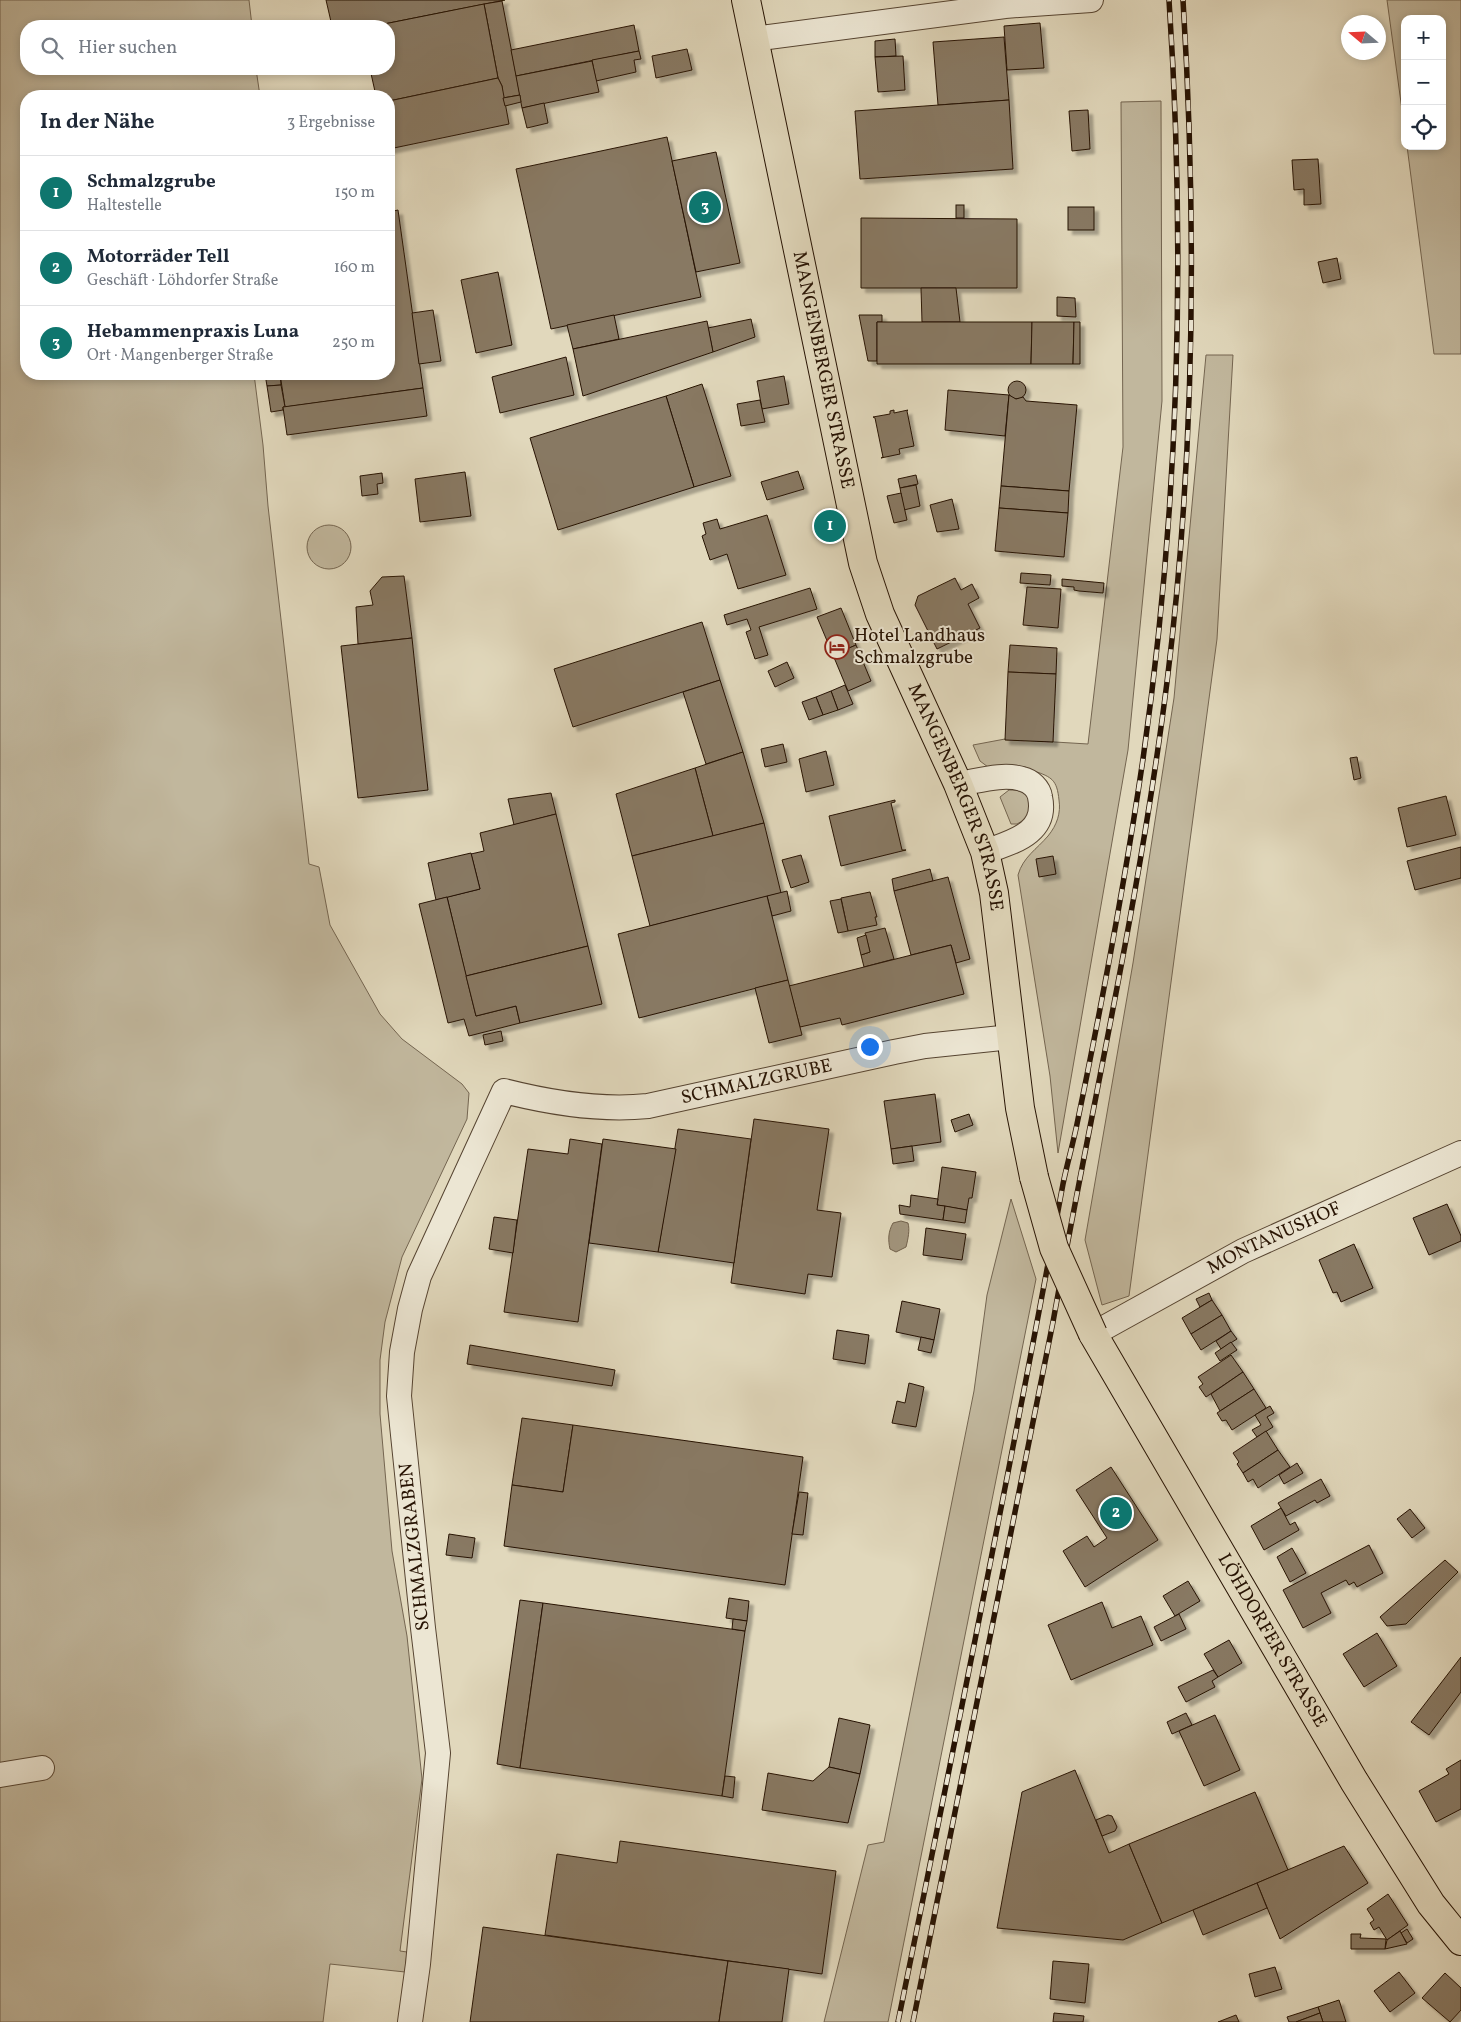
<!DOCTYPE html>
<html lang="de">
<meta charset="utf-8">
<style>
:root{--surface:#fff;--page:#f6f6f7;--text:#1f2937;--muted:#747a83;--line:#e0e1e3;--accent:#0f766e}
body{margin:0;font-family:Vollkorn,serif;background:var(--page);color:var(--text)}
.controls{position:absolute;right:15px;top:15px;display:grid;overflow:hidden;border-radius:10px;box-shadow:0 2px 8px #0003}
.controls button{width:45px;height:45px;display:grid;place-items:center;padding:0;border:0;border-bottom:1px solid var(--line);background:var(--surface);color:var(--text);font:25px sans-serif}
.compass{position:absolute;left:1341px;top:15px;width:45px;height:45px;border-radius:50%;background:var(--surface);box-shadow:0 2px 8px #0003;rotate:289deg}
.you{position:absolute;left:869px;top:1046px;width:18px;height:18px;margin:-12px;border:4px solid #fff;border-radius:50%;background:#1a73e8;box-shadow:0 0 0 8px #1a73e833}
.badge{display:grid;place-items:center;width:32px;height:32px;border-radius:50%;background:var(--accent);color:#fff;font-size:16px;font-weight:700}
.pin{position:absolute;translate:-50% -50%;border:2px solid #fff;box-shadow:0 1px 5px #0006}
.list{margin:0;padding:0;list-style:none}
h2{display:flex;justify-content:space-between;align-items:center;height:65px;margin:0;padding:0 20px;font-size:21px}
h2 small{font-size:16px;font-weight:400;color:var(--muted)}
.list li{display:grid;grid-template-columns:32px 1fr auto;gap:15px;align-items:center;box-sizing:border-box;height:75px;padding:0 20px;border-top:1px solid var(--line)}
.list b{display:block;font-size:19px;white-space:nowrap}
.list p{margin:0;font-size:16px;white-space:nowrap;color:var(--muted)}
.list em{font-size:16px;font-style:normal;color:var(--muted)}
.icon{flex:none;width:28px;height:28px;fill:none;stroke:currentColor;stroke-width:2;stroke-linecap:round;stroke-linejoin:round}
.map{position:relative;flex:none;width:1461px;height:2022px;overflow:hidden}
.search{position:absolute;background:var(--surface);box-shadow:0 2px 8px #0003;left:20px;top:20px;width:375px;height:55px;display:flex;align-items:center;gap:12px;box-sizing:border-box;padding:0 18px;border-radius:20px;color:var(--muted);font-size:19px}
.panel{position:absolute;background:var(--surface);box-shadow:0 2px 8px #0003;left:20px;top:90px;width:375px;height:290px;border-radius:20px}
.map>svg:first-child{display:block}
.green{fill:#c1b79d;stroke:#746550}
.water{fill:#a2957d;stroke:#71614c}
.building{fill:#887963;stroke:#271303;filter:url(#shadow)}
.lines{fill:none;stroke-linecap:round;stroke-linejoin:round}
.minor-casing{stroke:#564431;stroke-width:26}
.major-casing{stroke:#271303;stroke-width:30}
.minor{stroke:#ece6d3;stroke-width:24}
.major{stroke:#e1d8bc;stroke-width:28}
.rail-casing{stroke:#271303;stroke-width:5.5}
.rail{stroke:#ece6d3;stroke-width:4;stroke-dasharray:11;stroke-linecap:butt}
.major-bridge-casing{stroke:#271303;stroke-width:30;stroke-linecap:butt}
.major-bridge{stroke:#e1d8bc;stroke-width:28}
.labels{text-anchor:middle;dominant-baseline:central;stroke-width:4;stroke-linejoin:round;paint-order:stroke}
.street-label{font-size:19px;fill:#271303;stroke:#ece6d3}
.poi-label{font-size:19px;fill:#271303;stroke:#ece6d3;text-anchor:start}
</style>
<div class="map">
<svg width="1461" height="2022" viewBox="0 0 1461 2022">
<defs>
<filter id="shadow"><feDropShadow dx="4.5" dy="4.5" stdDeviation="1" flood-color="#0004"/></filter>
</defs>
<rect width="100%" height="100%" fill="#e1d8bc"/>
<filter id="stains"><feTurbulence type="fractalNoise" baseFrequency=".004" numOctaves="4"/><feColorMatrix values="0 0 0 0 .2 0 0 0 0 .09 0 0 0 0 .02 0 0 0 .5 -.17"/></filter>
<radialGradient id="worn" r=".72"><stop offset=".6" stop-color="#630" stop-opacity="0"/><stop offset="1" stop-color="#630" stop-opacity=".3"/></radialGradient>
<g class="green">
<path d="M0,0H249L252,26H26V69H256L260,96H26V374H254L263,445L268,506L309,864L319,867L330,925L380,1014L402,1039L462,1084L469,1093L467,1119L402,1257L385,1322L380,1360V1414L392,1551L407,1636L422,1779L400,1951L407,1952L405,1972L330,1964L323,2022H0Z"/>
<path d="M1387,0H1461V354H1434L1407,146H1442V19H1405V132Z"/>
<path d="M1161,101L1162,401L1128,750L1058,1153L1050,1076L1018,875C1023,857 1037,849 1048,836C1057,825 1061,813 1059,800C1057,780 1052,777 1034,771C1029,769 1024,767 1019,766C1009,766 999,768 988,767L980,761L973,745L1005,739L1088,744L1123,447L1121,102Z"/>
<path d="M1206,355H1233L1217,639L1129,1296L1102,1305L1085,1240L1133,963L1174,698Z"/>
<circle cx="329" cy="547" r="22"/>
<path d="M1009,790C1019,789 1026,792 1031,802L1027,818L1017,824H1011L1000,797Z"/>
<path d="M1011,1199L1036,1279L888,2022H824L868,1845L884,1842L974,1391L987,1295Z"/>
</g>
<path class="water" d="M901,1221L908,1223C910,1230 908,1239 906,1247L896,1252L890,1249C888,1240 888,1232 893,1223Z"/>
<g class="building">
<path d="M326,0H505L374,26H332Z"/>
<path d="M502,1L520,95L503,98L502,86L498,78L484,4Z"/>
<path d="M484,4L498,78L389,101V96H376L370,69H389V26H374Z"/>
<path d="M1040,23L1044,68L1007,70L1004,26Z"/>
<path d="M634,25L639,51L516,76L511,50Z"/>
<path d="M1004,37L1009,100L938,105L933,42Z"/>
<path d="M895,39L896,56L875,57V41Z"/>
<path d="M687,49L692,70L656,78L652,56Z"/>
<path d="M639,51L641,59L634,60L636,72L596,81L592,60Z"/>
<path d="M903,56L905,90L878,92L875,57Z"/>
<path d="M592,61L599,92L522,108L516,76Z"/>
<path d="M498,78L502,86L509,124L389,149V101Z"/>
<path d="M520,95L521,102L505,106L503,98Z"/>
<path d="M1009,100L1013,169L860,179L855,111Z"/>
<path d="M544,103L548,123L527,128L522,108Z"/>
<path d="M1088,110L1090,149L1072,151L1069,111Z"/>
<path d="M667,137L701,297L551,329L516,169Z"/>
<path d="M716,152L740,263L696,272L672,161Z"/>
<path d="M1318,159L1321,204L1304,205V189L1294,190L1292,160Z"/>
<rect x="956" y="205" width="8" height="13"/>
<rect x="1068" y="207" width="26" height="23"/>
<path d="M398,210L423,388L285,407L280,374H389V212Z"/>
<path d="M861,218L1017,219V288H861Z"/>
<path d="M1337,258L1341,279L1323,283L1318,262Z"/>
<path d="M498,272L512,345L476,353L461,280Z"/>
<path d="M921,288H956L960,322H922Z"/>
<path d="M1057,297L1075,298L1076,317L1057,316Z"/>
<path d="M433,310L441,361L419,364L412,313Z"/>
<path d="M614,315L619,339L573,349L567,325Z"/>
<path d="M859,315H882V322H877V361H868Z"/>
<path d="M751,319L755,337L713,352L708,328Z"/>
<path d="M707,321L713,352L583,396L573,349Z"/>
<path d="M877,322H1032L1031,364H877Z"/>
<path d="M1032,322H1074L1073,364H1031Z"/>
<path d="M1074,322H1080V364H1073Z"/>
<path d="M566,357L574,395L500,413L492,377Z"/>
<path d="M265,374H280L281,385L267,386Z"/>
<path d="M784,376L789,404L762,409L757,381Z"/>
<circle cx="1017" cy="390" r="9"/>
<path d="M702,384L731,476L694,487L666,396Z"/>
<path d="M281,385L285,407H283V410L271,412L267,386Z"/>
<path d="M423,388L427,416L287,435L283,407Z"/>
<path d="M948,390L1009,395L1005,436L945,430Z"/>
<path d="M1009,395L1016,399L1023,397L1026,401L1077,405L1069,491L1001,486Z"/>
<path d="M666,396L694,487L558,530L530,438Z"/>
<path d="M760,400L765,422L741,426L737,404Z"/>
<path d="M894,410V413L908,410L907,411L914,446L899,449L900,454L881,458L883,457L875,418L873,417L890,414V411Z"/>
<path d="M798,471L804,489L767,500L761,482Z"/>
<path d="M465,472L471,516L420,522L415,479Z"/>
<path d="M382,473L383,483L377,484L378,494L362,496L360,476Z"/>
<path d="M916,475L918,484L900,488L898,479Z"/>
<path d="M916,485L920,506L904,510L900,488Z"/>
<path d="M1001,486L1069,491L1068,513L999,508Z"/>
<path d="M901,493L907,520L894,523L887,496Z"/>
<path d="M952,499L959,529L937,532L930,505Z"/>
<path d="M999,508L1068,513L1064,557L995,551Z"/>
<path d="M767,515L786,575L738,589L727,554L710,560L702,536L706,534L703,523L717,519L720,529Z"/>
<path d="M1021,573L1051,575L1050,585L1020,583Z"/>
<path d="M404,576L412,638L358,644L356,607L373,605L370,591L382,577Z"/>
<path d="M955,578L961,590L972,584L979,598L968,604L980,628L937,649L915,605L918,596Z"/>
<path d="M1062,579L1104,583L1103,593L1079,591L1074,590V587L1062,586Z"/>
<path d="M1027,587L1061,589L1058,628L1023,625Z"/>
<path d="M810,588L817,609L759,627L768,655L755,659L746,632L751,630L747,619L727,625L724,615Z"/>
<path d="M841,608L856,645L833,655L817,617Z"/>
<path d="M702,622L720,680L573,727L554,669Z"/>
<path d="M412,638L428,790L358,798L341,646Z"/>
<path d="M856,645L871,681L848,691L833,655Z"/>
<path d="M1010,645L1057,648L1056,674L1008,672Z"/>
<path d="M787,662L794,678L775,687L768,671Z"/>
<path d="M1008,672L1056,674L1053,742L1005,740Z"/>
<path d="M720,680L743,752L706,764L683,692Z"/>
<path d="M845,685L853,704L838,710L831,691Z"/>
<path d="M831,691L838,710L823,715L816,697Z"/>
<path d="M816,697L823,715L809,720L802,702Z"/>
<path d="M783,744L787,762L765,767L761,749Z"/>
<path d="M826,751L834,785L806,792L799,759Z"/>
<path d="M743,752L764,823L713,836L695,768Z"/>
<path d="M1357,757L1361,778L1354,780L1350,758Z"/>
<path d="M695,768L713,836L632,856L616,794Z"/>
<path d="M551,793L556,814L514,825L508,799Z"/>
<path d="M1446,796L1456,835L1407,847L1398,808Z"/>
<path d="M895,800V802L891,803L902,850H906L841,866L829,816Z"/>
<path d="M556,814L588,946L466,976L447,897L480,889L471,854L484,851L480,833Z"/>
<path d="M764,823L781,893L650,926L632,856Z"/>
<path d="M1461,847V878L1415,890L1407,861Z"/>
<path d="M471,853L480,889L436,900L428,863Z"/>
<path d="M801,855L809,882L791,888L782,860Z"/>
<path d="M1053,856L1056,874L1039,877L1036,859Z"/>
<path d="M930,869L933,881L894,891L892,879Z"/>
<path d="M948,877L970,959L956,963L951,945L911,955L894,891Z"/>
<path d="M787,891L791,911L772,916L767,896Z"/>
<path d="M870,892L877,917H875L877,925L848,931L841,898Z"/>
<path d="M767,896L788,980L639,1018L618,934Z"/>
<path d="M447,897L476,1016L516,1006L520,1023L469,1036L464,1019L448,1023L419,904Z"/>
<path d="M841,899L848,931L838,933L830,901Z"/>
<path d="M885,928L894,959L864,967L861,955L870,952L865,933Z"/>
<path d="M866,935L870,952L861,955L857,938Z"/>
<path d="M951,945L964,994L842,1025L840,1018L800,1027L789,986Z"/>
<path d="M588,946L602,1004L520,1023L516,1006L476,1016L466,976Z"/>
<path d="M788,980L802,1035L769,1043L755,988Z"/>
<path d="M501,1031L503,1041L485,1045L483,1035Z"/>
<path d="M935,1094L941,1142L891,1149L884,1101Z"/>
<path d="M969,1114L973,1125L955,1132L951,1120Z"/>
<path d="M754,1119L829,1129L817,1210L841,1213L832,1277L808,1274L805,1294L731,1283Z"/>
<path d="M678,1129L751,1139L734,1263L658,1252Z"/>
<path d="M570,1139L602,1144L578,1322L504,1312L528,1149L568,1154Z"/>
<path d="M603,1139L676,1149L658,1252L589,1243Z"/>
<path d="M912,1146L914,1161L893,1164L891,1149Z"/>
<path d="M942,1167L976,1172L972,1198H969L967,1210L937,1205Z"/>
<path d="M911,1195L938,1199L937,1205L945,1206L943,1220L900,1214L899,1205L910,1207Z"/>
<path d="M1447,1204L1461,1236V1241L1429,1255L1413,1218Z"/>
<path d="M945,1206L967,1210L965,1223L943,1220Z"/>
<path d="M494,1217L517,1220L513,1253L489,1249Z"/>
<path d="M926,1228L966,1234L962,1260L923,1255Z"/>
<path d="M1354,1244L1373,1288L1341,1302L1337,1292L1333,1293L1319,1260Z"/>
<path d="M1209,1293L1212,1300L1200,1307L1196,1299Z"/>
<path d="M1212,1300L1222,1315L1191,1334L1182,1318Z"/>
<path d="M902,1301L940,1309L934,1340L896,1332Z"/>
<path d="M1222,1315L1231,1331L1201,1350L1191,1334Z"/>
<path d="M837,1330L869,1335L865,1364L833,1359Z"/>
<path d="M1231,1331L1237,1339L1221,1349L1216,1341Z"/>
<path d="M921,1337L934,1340L931,1353L918,1350Z"/>
<path d="M1231,1342L1237,1350L1220,1361L1215,1353Z"/>
<path d="M470,1345L615,1370L612,1386L467,1364Z"/>
<path d="M1231,1355L1243,1372L1206,1397L1199,1387L1203,1384L1198,1377Z"/>
<path d="M1243,1372L1254,1389L1220,1411L1211,1394Z"/>
<path d="M909,1383L924,1387L916,1427L892,1423L897,1401L905,1403Z"/>
<path d="M1254,1389L1266,1408L1232,1430L1226,1420L1222,1421L1217,1413Z"/>
<path d="M1270,1406L1274,1413L1267,1417L1273,1427L1257,1437L1252,1430L1261,1425L1255,1415Z"/>
<path d="M522,1418L573,1425L563,1492L512,1485Z"/>
<path d="M573,1425L803,1457L785,1585L504,1546L512,1485L563,1492Z"/>
<path d="M1266,1431L1278,1450L1243,1473L1237,1464L1239,1462L1233,1453Z"/>
<path d="M1278,1450L1290,1467L1258,1488L1253,1479L1248,1482L1243,1473Z"/>
<path d="M1297,1463L1303,1473L1284,1484L1279,1475Z"/>
<path d="M1111,1467L1158,1540L1085,1587L1063,1551L1087,1536L1094,1547L1107,1538L1076,1490Z"/>
<path d="M1321,1479L1330,1496L1317,1503L1315,1500L1286,1516L1278,1503Z"/>
<path d="M799,1492L808,1493L803,1535L792,1534Z"/>
<path d="M1281,1508L1290,1525L1295,1522L1299,1530L1264,1550L1251,1526Z"/>
<path d="M1410,1509L1425,1528L1412,1538L1397,1519Z"/>
<path d="M449,1534L475,1538L472,1558L446,1555Z"/>
<path d="M1369,1545L1383,1573L1357,1587L1354,1582L1349,1585L1346,1580L1321,1593L1331,1613L1303,1628L1283,1590Z"/>
<path d="M1292,1548L1306,1573L1290,1582L1277,1557Z"/>
<path d="M1445,1560L1458,1572L1406,1624L1387,1626L1380,1617Z"/>
<path d="M1188,1581L1200,1601L1175,1616L1163,1596Z"/>
<path d="M729,1598L749,1601L747,1621L726,1618Z"/>
<path d="M520,1600L543,1603L520,1768L497,1764Z"/>
<path d="M1102,1602L1112,1628L1141,1616L1153,1645L1071,1680L1048,1625Z"/>
<path d="M543,1603L745,1631L722,1796L520,1768Z"/>
<path d="M1179,1614L1186,1629L1161,1641L1154,1627Z"/>
<path d="M733,1619L747,1621L745,1631L732,1629Z"/>
<path d="M1377,1633L1397,1666L1364,1687L1343,1654Z"/>
<path d="M1229,1640L1242,1663L1218,1677L1204,1654Z"/>
<path d="M1461,1657V1692L1429,1735L1411,1722Z"/>
<path d="M1213,1670L1218,1677L1212,1681L1215,1687L1186,1702L1178,1687Z"/>
<path d="M1186,1713L1192,1725L1172,1734L1167,1722Z"/>
<path d="M1215,1715L1240,1770L1204,1786L1179,1731Z"/>
<path d="M839,1718L870,1725L860,1774L829,1767Z"/>
<path d="M1461,1760V1809L1436,1822L1419,1791L1449,1774L1446,1769Z"/>
<path d="M829,1767L860,1774L848,1823L762,1810L768,1773L813,1781Z"/>
<path d="M1075,1770L1109,1853L1129,1844L1162,1923L1123,1940L997,1928L1022,1792Z"/>
<path d="M725,1776L735,1777L733,1798L722,1796Z"/>
<path d="M1255,1792L1288,1870L1162,1923L1129,1844Z"/>
<path d="M1108,1815L1112,1816L1117,1827L1115,1831L1102,1836L1096,1820Z"/>
<path d="M620,1841L836,1871L822,1974L545,1935L557,1854L617,1863Z"/>
<path d="M1344,1846L1368,1883L1280,1939L1257,1883Z"/>
<path d="M1257,1883L1267,1908L1203,1935L1193,1910Z"/>
<path d="M1388,1894L1408,1925L1387,1940L1379,1927L1374,1930L1370,1923L1374,1920L1367,1909Z"/>
<path d="M483,1927L728,1961L719,2022H470Z"/>
<path d="M1407,1929L1413,1939L1407,1943L1401,1933Z"/>
<path d="M1400,1931L1407,1944L1385,1949L1387,1940Z"/>
<path d="M1351,1934H1361L1360,1938L1386,1939L1385,1949H1351Z"/>
<path d="M728,1961L789,1969L782,2022H719Z"/>
<path d="M1053,1961L1089,1964L1085,2003L1050,1999Z"/>
<path d="M1275,1967L1282,1989L1255,1997L1249,1974Z"/>
<path d="M1399,1972L1415,1993L1390,2012L1374,1991Z"/>
<path d="M1445,1973L1461,1988V2010L1450,2022L1422,1998Z"/>
<path d="M1339,2000L1346,2022H1323L1318,2007Z"/>
<path d="M1318,2007L1320,2013L1296,2022H1289L1287,2017Z"/>
<path d="M1054,2013L1084,2016L1083,2022H1053Z"/>
<path d="M1320,2013L1323,2022H1296Z"/>
<path d="M1236,2015L1239,2022H1218Z"/>
</g>
<g class="lines">
<g class="minor-casing">
<g id="minor">
<path d="M754,39L1005,6L1091,0"/>
<path d="M958,784C978,781 1003,773 1022,779C1031,781 1039,789 1040,797C1048,834 1011,842 985,852"/>
<path id="s1" d="M1093,1334L1243,1251L1461,1153"/>
<path d="M0,1775L42,1768"/>
<path id="s2" d="M410,2022L418,1964L438,1753L423,1628L399,1396L402,1352L410,1309L419,1276L504,1091C551,1103 599,1111 648,1106L894,1052L925,1046L1011,1037"/>
</g>
</g>
<g class="major-casing">
<g id="major">
<path id="s3" d="M746,0L863,563L880,614L958,784L985,852L994,893L1020,1108L1034,1177"/>
<path id="s4" d="M1093,1334L1354,1781L1431,1904L1461,1941"/>
</g>
</g>
<use href="#minor" class="minor"/>
<use href="#major" class="major"/>
<g class="rail-casing">
<g id="rail">
<path d="M898,2022C955,1743 1011,1464 1063,1184C1067,1164 1073,1144 1077,1124C1102,1003 1125,882 1143,759C1179,507 1186,254 1169,0"/>
<path d="M913,2022L1053,1322C1091,1109 1140,898 1167,682C1195,456 1197,228 1183,0"/>
</g>
</g>
<use href="#rail" class="rail"/>
<g class="major-bridge-casing">
<path id="major-bridge" d="M1034,1177L1054,1248L1093,1334"/>
</g>
<use href="#major-bridge" class="major-bridge"/>
</g>
<defs>
<g id="hotel-ring" transform="scale(1.25)"><circle r="9.5" fill="#ece6d3" stroke="#8f2418" stroke-width="1.5"/><path d="M-6-4.5h1.5V1H6V5H4.5V3h-9V5H-6ZM-4 0a1.8 1.8 0 1 1 3.6 0ZM.5 0V-2.5h3Q6-2.5 6 0Z" fill="#8f2418"/></g>
</defs>
<g fill-rule="evenodd">
<use href="#hotel-ring" x="837" y="647"/>
</g>
<g class="labels">
<g class="street-label">
<text stroke="none"><textPath href="#s3" startOffset="378">MANGENBERGER STRASSE</textPath></text>
<text stroke="none"><textPath href="#s3" startOffset="828">MANGENBERGER STRASSE</textPath></text>
<text stroke="none"><textPath href="#s2" startOffset="1212">SCHMALZGRUBE</textPath></text>
<text stroke="none"><textPath href="#s1" startOffset="205">MONTANUSHOF</textPath></text>
<text transform="translate(415 1547) rotate(-96)">SCHMALZGRABEN</text>
<text stroke="none"><textPath href="#s4" startOffset="355">LÖHDORFER STRASSE</textPath></text>
</g>
<g class="poi-label">
<text x="854" y="636">Hotel Landhaus<tspan x="854" dy="22">Schmalzgrube</tspan></text>
</g>
</g>
<rect width="100%" height="100%" filter="url(#stains)"/>
<rect width="100%" height="100%" fill="url(#worn)"/>
</svg>
<div class="controls">
<button>+</button>
<button>−</button>
<button><svg class="icon" aria-label="locate" viewBox="0 0 24 24"><circle cx="12" cy="12" r="6"/><path d="M12 2v4M12 18v4M2 12h4M18 12h4"/></svg></button>
</div>
<svg class="compass" viewBox="-18 -18 36 36"><path d="M0-13l5 13h-10z" fill="#e53935"/><path d="M0 13l5-13h-10z" fill="#747a83"/></svg>
<div class="you"></div>
<div class="pin badge" style="left:830px;top:526px">1</div>
<div class="pin badge" style="left:1116px;top:1513px">2</div>
<div class="pin badge" style="left:705px;top:207px">3</div>
<div class="search"><svg class="icon" aria-label="search" viewBox="0 0 24 24"><circle cx="10" cy="10" r="6"/><path d="M15 15l6 6"/></svg>Hier suchen</div>
<section class="panel">
<h2>In der Nähe<small>3 Ergebnisse</small></h2>
<ul class="list">
<li><span class="badge">1</span><div><b>Schmalzgrube</b><p>Haltestelle</p></div><em>150 m</em></li>
<li><span class="badge">2</span><div><b>Motorräder Tell</b><p>Geschäft · Löhdorfer Straße</p></div><em>160 m</em></li>
<li><span class="badge">3</span><div><b>Hebammenpraxis Luna</b><p>Ort · Mangenberger Straße</p></div><em>250 m</em></li>
</ul>
</section>
</div>
